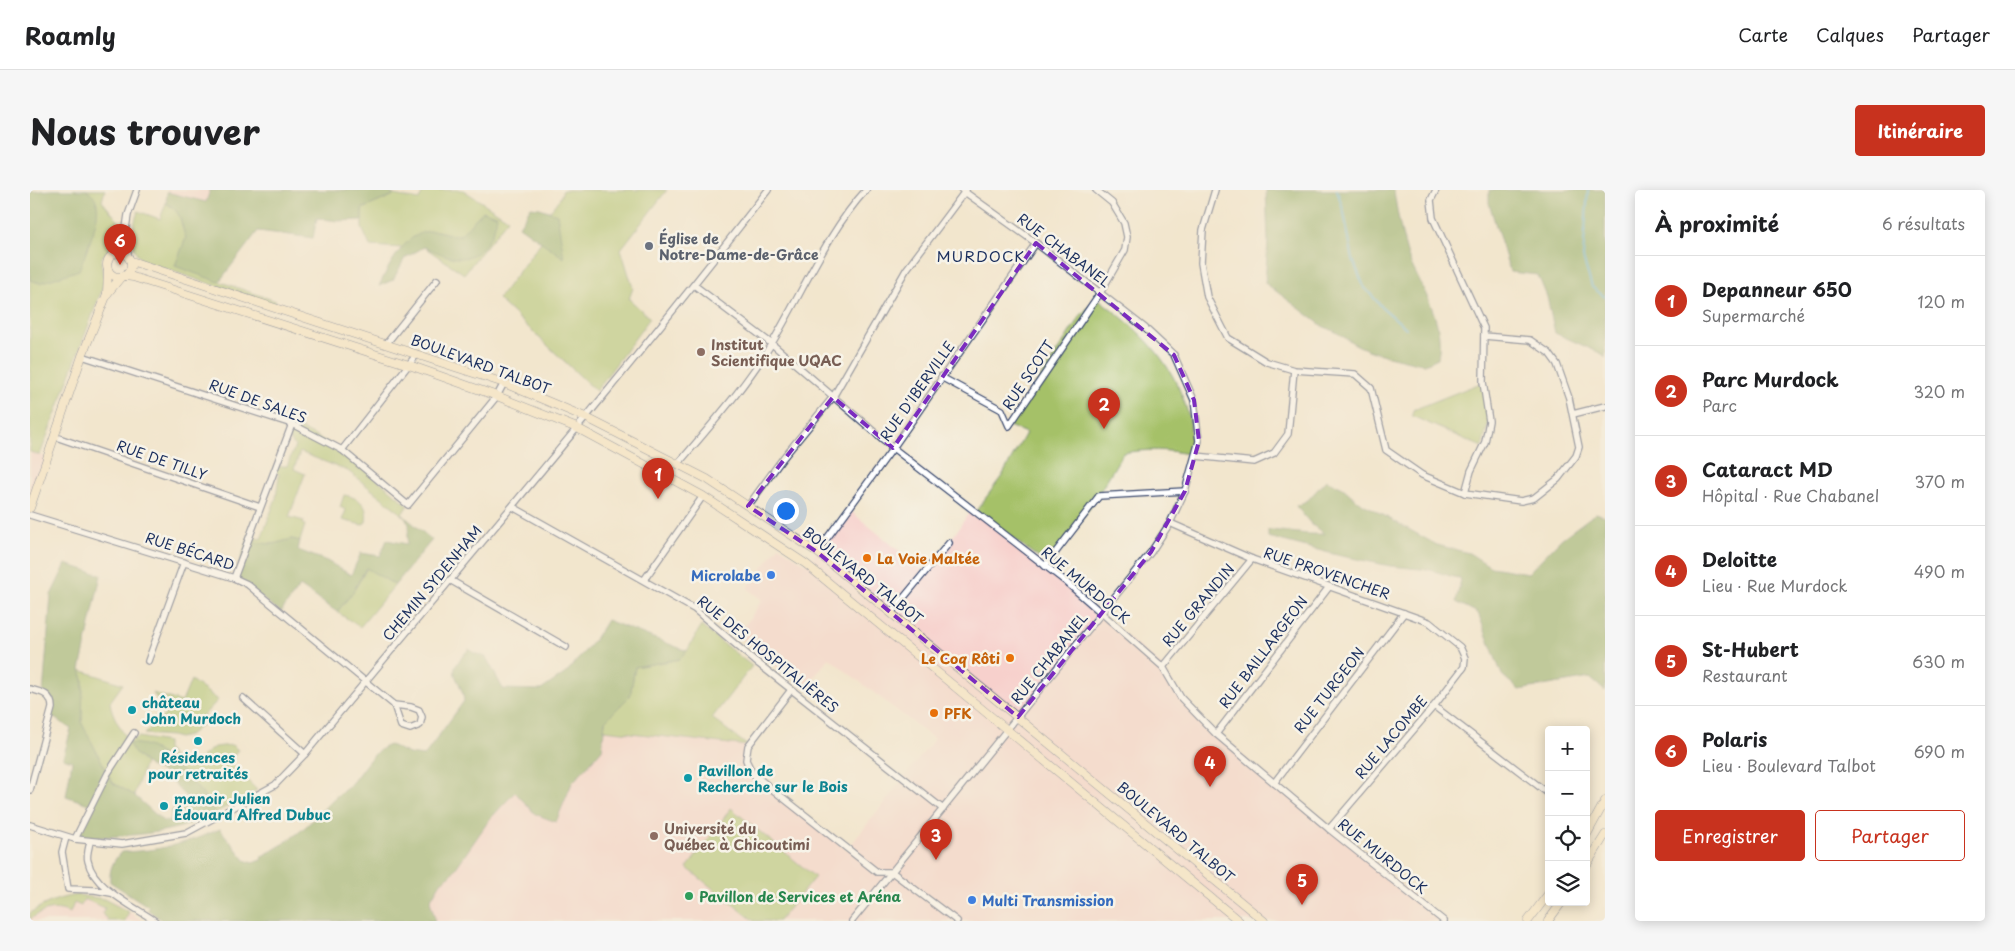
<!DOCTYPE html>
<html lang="fr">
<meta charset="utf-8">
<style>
:root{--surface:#fff;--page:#f6f6f6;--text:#202124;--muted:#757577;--line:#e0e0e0;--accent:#c8321e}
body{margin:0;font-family:"Playpen Sans",sans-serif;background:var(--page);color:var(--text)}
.controls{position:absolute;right:15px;bottom:15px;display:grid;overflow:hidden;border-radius:5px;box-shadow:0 2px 12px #0003}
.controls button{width:45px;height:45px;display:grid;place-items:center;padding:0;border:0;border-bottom:1px solid var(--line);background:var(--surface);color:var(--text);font:25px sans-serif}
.you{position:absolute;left:755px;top:320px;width:18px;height:18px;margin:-12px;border:4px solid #fff;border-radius:50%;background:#1a73e8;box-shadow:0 0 0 8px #1a73e833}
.badge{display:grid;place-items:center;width:32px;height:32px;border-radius:50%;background:var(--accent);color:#fff;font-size:16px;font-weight:700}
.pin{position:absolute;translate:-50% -41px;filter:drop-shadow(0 1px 2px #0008)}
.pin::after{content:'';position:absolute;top:26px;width:18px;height:15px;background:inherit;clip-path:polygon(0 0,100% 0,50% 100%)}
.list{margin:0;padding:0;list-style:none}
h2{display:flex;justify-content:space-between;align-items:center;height:65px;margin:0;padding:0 20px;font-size:21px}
h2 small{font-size:16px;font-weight:400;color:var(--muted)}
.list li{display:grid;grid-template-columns:32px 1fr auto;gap:15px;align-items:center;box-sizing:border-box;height:90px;padding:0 20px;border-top:1px solid var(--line)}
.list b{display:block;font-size:19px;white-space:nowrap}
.list p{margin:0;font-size:16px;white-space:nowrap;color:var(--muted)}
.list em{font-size:16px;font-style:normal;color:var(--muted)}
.actions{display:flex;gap:10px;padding:15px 20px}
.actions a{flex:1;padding:11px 0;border:1px solid var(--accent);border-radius:5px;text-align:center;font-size:18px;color:var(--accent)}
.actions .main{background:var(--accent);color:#fff}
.icon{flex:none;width:28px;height:28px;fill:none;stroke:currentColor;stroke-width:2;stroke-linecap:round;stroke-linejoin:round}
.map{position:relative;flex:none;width:1575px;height:731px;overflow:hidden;border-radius:5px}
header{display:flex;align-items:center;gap:30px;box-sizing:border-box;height:70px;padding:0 25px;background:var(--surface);border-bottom:1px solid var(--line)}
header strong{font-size:24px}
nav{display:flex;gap:28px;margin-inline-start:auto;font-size:18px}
.intro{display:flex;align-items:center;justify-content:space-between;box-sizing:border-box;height:120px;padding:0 30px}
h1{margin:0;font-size:35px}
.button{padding:12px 22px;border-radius:5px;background:var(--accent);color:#fff;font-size:18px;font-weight:700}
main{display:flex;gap:30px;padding:0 30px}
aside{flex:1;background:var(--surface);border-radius:5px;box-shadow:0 2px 12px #0003}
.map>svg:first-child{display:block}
.built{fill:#f7d0cc}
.green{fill:#a5c167;stroke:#607862}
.forest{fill:#84a75c;stroke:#506b5d}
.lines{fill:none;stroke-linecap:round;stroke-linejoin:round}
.stream{stroke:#54aed2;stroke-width:2}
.street-casing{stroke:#3b4a6f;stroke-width:8}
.secondary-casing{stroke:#3b4a6f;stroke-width:9}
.street{stroke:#fff;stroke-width:5.5}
.secondary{stroke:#f9e7c3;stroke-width:8}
.marked{fill:none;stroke:#7b2cbf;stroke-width:4;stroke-dasharray:10 6;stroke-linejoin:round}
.worship-dot{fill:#6b7280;stroke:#f7f3e8;stroke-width:2}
.education-dot{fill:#8d6e63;stroke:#f7f3e8;stroke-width:2}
.food-dot{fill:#e8710a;stroke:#f7f3e8;stroke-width:2}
.shop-dot{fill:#3f7fe0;stroke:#f7f3e8;stroke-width:2}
.culture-dot{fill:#0f9aa8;stroke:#f7f3e8;stroke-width:2}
.leisure-dot{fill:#2e9e5b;stroke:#f7f3e8;stroke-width:2}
.labels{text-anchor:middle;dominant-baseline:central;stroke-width:5;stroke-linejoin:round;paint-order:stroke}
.worship-label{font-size:14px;font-weight:bold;fill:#5b616d;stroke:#f7f3e8;text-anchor:start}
.street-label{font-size:14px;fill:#1b2f5e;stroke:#f7f3e8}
.education-label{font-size:14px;font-weight:bold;fill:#785e54;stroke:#f7f3e8;text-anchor:start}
.food-label{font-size:14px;font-weight:bold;fill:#c56008;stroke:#f7f3e8;text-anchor:start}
.shop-label{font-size:14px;font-weight:bold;fill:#366cbe;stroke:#f7f3e8;text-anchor:end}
.culture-label{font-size:14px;font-weight:bold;fill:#0d838f;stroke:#f7f3e8;text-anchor:start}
.leisure-label{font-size:14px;font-weight:bold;fill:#27864d;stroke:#f7f3e8;text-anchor:start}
.neighbourhood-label{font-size:15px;letter-spacing:1px;fill:#1b2f5e;stroke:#f7f3e8}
</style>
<header>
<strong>Roamly</strong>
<nav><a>Carte</a><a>Calques</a><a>Partager</a></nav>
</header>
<div class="intro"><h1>Nous trouver</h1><a class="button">Itinéraire</a></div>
<main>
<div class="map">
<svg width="1575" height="731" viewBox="0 0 1575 731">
<rect width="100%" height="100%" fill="#f7f3e8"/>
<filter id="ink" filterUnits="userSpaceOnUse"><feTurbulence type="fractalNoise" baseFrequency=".02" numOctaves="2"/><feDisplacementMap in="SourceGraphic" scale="10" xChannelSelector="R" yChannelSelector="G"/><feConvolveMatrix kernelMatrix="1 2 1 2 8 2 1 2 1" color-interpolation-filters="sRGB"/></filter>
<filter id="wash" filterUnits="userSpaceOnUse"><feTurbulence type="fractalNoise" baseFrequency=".0096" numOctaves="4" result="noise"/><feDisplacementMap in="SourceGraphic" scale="20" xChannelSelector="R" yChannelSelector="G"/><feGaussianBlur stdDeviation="1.12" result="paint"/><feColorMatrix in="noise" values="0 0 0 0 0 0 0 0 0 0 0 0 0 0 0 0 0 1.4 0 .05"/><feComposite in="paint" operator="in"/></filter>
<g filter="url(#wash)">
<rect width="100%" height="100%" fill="#f2e6cd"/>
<g class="built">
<path d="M137,0H180L176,12L137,2Z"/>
<path d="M0,262L18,268L0,318Z"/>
<path d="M942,318L1015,376L1133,477L1151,508L1186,544L1415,731H404L405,729L400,711L411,692L421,684L460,629L485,601L505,624L526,632L542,593L572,560L574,540L718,556L716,570L723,584L817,660L904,549L799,468L775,499L708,446L732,410L717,398L749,356L776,374L787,362L818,319L895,382L919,353Z"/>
<path d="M48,705L61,706L86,713L113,731H0V723L14,714L37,706Z"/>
</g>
<g class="green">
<path d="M56,0H75L72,11L90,33L84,54L72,67L71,73L74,92L71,102L10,265L0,262V90L10,93L65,8Z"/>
<path d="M394,0H433L478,29L434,84L394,57L419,65L453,21L431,45C421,46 416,43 407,41C397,40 378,51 372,58L340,56L332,38V19L364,5L389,10Z"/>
<path d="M533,0H637L591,59L603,98L599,109L620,128L566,201L468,109L511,52L502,44L530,8Z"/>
<path d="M136,13C154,24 149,31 156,48L145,76L246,111L244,115L112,71C98,55 102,40 108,21L130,29Z"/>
<path d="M1067,108C1111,141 1144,171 1159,227C1162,238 1160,253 1161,265C1139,259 1116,259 1093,263L1060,318L1017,374L946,321L972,286L996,243L979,236L1050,126Z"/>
<path d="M1453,192L1459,231L1452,257L1382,226L1383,220Z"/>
<path d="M262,234L312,260L378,315L372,324L318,281L270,262L264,279L275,284L259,327L274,331L273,334L275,335L270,351L262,349L243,354L217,352L219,347L231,349L246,308L249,284L244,282L245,276H257L265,256L257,246Z"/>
<path d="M314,305C330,308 339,315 336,332L332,335L312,330L316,320L310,317Z"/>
<path d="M337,378L365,395L330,437L307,422L323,402Z"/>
<path d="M671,436L722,476L682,528L718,556L574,540L575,531L600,506L605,477L650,469L657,461Z"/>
<path d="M50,480L93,494L80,512C82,527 92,539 98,552L109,547L137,552V560L152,577L160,570L165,572L184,557L202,555L208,560L199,572L227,600L185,623L179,611L154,584L105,564L115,573L104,605L83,593L52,534L53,490Z"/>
<path d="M161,490L188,510L173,526L180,533L179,536L173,534L158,546L149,548L141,546L114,544L136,524L123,503L152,512Z"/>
<path d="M701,618L785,687L749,731H724L657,678Z"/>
<path d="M48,705L74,709L99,722L95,731H77L78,729L72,724L75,718L54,709L51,716L44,713L40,723C23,716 15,720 0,729V723C15,713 30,707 48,705Z"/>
</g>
<g class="forest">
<path d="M21,0H56C59,2 63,5 65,8C74,24 55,64 49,80L10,93L0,90V2Z"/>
<path d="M180,0H357L364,5L332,19V30L307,31L287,28L283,48L228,41L189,92L145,76L156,48C149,31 154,24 136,13L137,2L176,12Z"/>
<path d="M1236,0H1364C1366,18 1373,52 1379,69C1393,101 1415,131 1408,168L1395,174L1387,173C1369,168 1348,165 1331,157C1317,151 1308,141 1294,137L1235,93L1238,51Z"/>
<path d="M1459,0H1575V168L1572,164L1525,143L1517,107L1508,85L1480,82L1459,13Z"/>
<path d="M501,17L510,18L527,24L534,68L489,36Z"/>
<path d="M453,21L467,25C465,45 451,69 428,68C417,68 404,60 394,57L375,68L363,90L349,96C359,75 377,39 404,41C414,41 419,46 430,45Z"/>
<path d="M1296,290L1313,298L1328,311L1407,355L1439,363L1461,377L1498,383L1531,349L1566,323L1575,326V501L1560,488L1489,500L1472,485L1448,423L1426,412L1431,389L1400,380L1360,376L1307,365L1238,347V340C1257,341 1275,345 1294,344L1281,334L1266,316L1278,310Z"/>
<path d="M372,324L402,350L365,395L336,378L323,402L307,422L270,396L251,422L204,388L217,352L243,354L262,349L270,351L268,360L297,371L321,385L331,363L350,366L357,350L377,354L379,334Z"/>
<path d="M36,374L71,385L50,480L53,490L52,534L83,593L104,605L133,631H140L142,620L161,611L150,601L135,583L122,578L105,564L98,553C107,554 117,554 124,559C145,571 174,602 185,623C142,647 92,645 45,649L61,615L36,606L42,571L33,568L41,539L21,526L22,518L13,503L21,405Z"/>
<path d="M577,430L657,461L650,469L605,477L600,506L575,531L572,560L542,593L526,632L505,624L485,602L460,629L421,685L411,692L400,711L405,729L404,731H133L118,720L119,717L80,692C79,679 83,671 91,662C129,661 155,654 190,639L215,670L222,673L231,670L232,666C258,653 280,635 299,613C304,607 311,603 317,598C331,584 341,560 360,555L379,564L394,566L434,511C430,481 412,488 439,459L444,463L456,467L473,499L511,500L537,482L565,449Z"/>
</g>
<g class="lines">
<g class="stream">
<path d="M1307,0L1314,23L1323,70L1334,97L1353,118L1376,138"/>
<path d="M1558,0L1553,68L1562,97L1575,107"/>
</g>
</g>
</g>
<g filter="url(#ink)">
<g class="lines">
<g class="street-casing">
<g id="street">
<path d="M1185,0L1173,40L1171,73L1177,107L1198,148L1237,172L1264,180L1325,184L1341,198L1356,260L1392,285L1435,303L1491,311L1504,308L1528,289L1546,266L1549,257L1539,208L1527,174L1519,163L1500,150L1454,146"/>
<path d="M1406,0L1401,10L1403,28L1454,138L1453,192L1459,231L1455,252L1441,281L1435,303"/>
<path d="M84,64L94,51"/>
<path d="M99,67L94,51L98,25L107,0"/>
<path d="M664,95L742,154L863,258L1035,391L1133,477L1151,508L1186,544L1299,639L1414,731"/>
<path d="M356,154L407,90"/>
<path d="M52,166L262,234L312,260L378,315L467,206L474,193"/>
<path d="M911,187L972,220L979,236L1070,103L1095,60L1097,47L1094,33L1082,13L1066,0"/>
<path d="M1543,224L1575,216"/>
<path d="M26,247L230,317"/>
<path d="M312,260L387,164"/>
<path d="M1166,266L1224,272L1244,263L1258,244L1264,180"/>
<path d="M648,274C681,235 715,197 742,153C771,105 798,41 836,0"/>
<path d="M718,316L753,268L803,207L876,80L936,0"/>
<path d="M483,317L664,419L725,471L913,619"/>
<path d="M0,325L204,388L217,394L364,515"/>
<path d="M1140,333L1222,369L1399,432L1430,457L1435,468L1434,477L1404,516L1299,639"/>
<path d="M787,362L863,258L1006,53"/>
<path d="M1015,376L1069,306L1155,301"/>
<path d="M204,388L262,234"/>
<path d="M420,390L536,457"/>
<path d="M614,390L673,306"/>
<path d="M861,423L919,353"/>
<path d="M118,471L154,372"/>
<path d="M1133,477L1222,369"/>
<path d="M0,499C12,502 22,504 22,518L0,600"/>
<path d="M761,500L718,556L716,570L723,584L847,682H862L927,731"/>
<path d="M213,508L275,564"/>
<path d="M364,515L381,517L389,520L392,527L390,535L380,539L371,536Z"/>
<path d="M1404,516L1519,604"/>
<path d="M1186,544L1299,397"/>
<path d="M1244,593L1374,423"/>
<path d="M0,635L45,649L92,654L156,643L245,595L275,564C430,377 589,193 738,0"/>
<path d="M36,647L32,662L38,699L65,700L81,703"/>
<path d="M45,649L78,583L104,543"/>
<path d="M60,652C59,657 56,666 58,671C63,698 105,717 125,731"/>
<path d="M822,731L1121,362L1140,333L1155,301L1169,251L1164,210L1144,165L1115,138L1006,53L932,0"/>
</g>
</g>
<g class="secondary-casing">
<g id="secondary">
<circle cx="89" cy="75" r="12"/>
<path d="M101,71L474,193L555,227L677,289L787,362L1234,731"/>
<path d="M95,86L103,87L379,175L467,206L547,238L673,306L776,374L1209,731"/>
<path d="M77,104L78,79"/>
<path d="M0,318L52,166L77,104L91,87"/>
<path d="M1556,646L1575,611"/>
<path d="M1556,676L1575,645"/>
<path d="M1498,731L1519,703"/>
<path d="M1518,731L1532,712"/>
</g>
</g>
<use href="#street" class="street"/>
<use href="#secondary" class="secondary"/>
</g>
</g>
<path d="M0 0H1575V731H0ZM1006,53L1144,165L1164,210L1169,251L1155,301L1121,362L988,527L787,362L718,316L803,207L863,258Z" fill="#f2e6cd" fill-opacity=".55" fill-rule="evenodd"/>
<path class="marked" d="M1006,53L1144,165L1164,210L1169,251L1155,301L1121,362L988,527L787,362L718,316L803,207L863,258Z"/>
<circle class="worship-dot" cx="619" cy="56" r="5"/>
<g class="education-dot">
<circle cx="671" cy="162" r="5"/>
<circle cx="624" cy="646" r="5"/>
</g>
<g class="food-dot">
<circle cx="837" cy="368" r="5"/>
<circle cx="980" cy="468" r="5"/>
<circle cx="904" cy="523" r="5"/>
</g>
<g class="shop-dot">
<circle cx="741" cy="385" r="5"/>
<circle cx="942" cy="710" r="5"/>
</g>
<g class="culture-dot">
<circle cx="102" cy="520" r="5"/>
<circle cx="168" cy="551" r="5"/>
<circle cx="658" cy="588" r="5"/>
<circle cx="134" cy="616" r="5"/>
</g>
<circle class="leisure-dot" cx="659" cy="706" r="5"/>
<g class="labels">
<g class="worship-label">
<text x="629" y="48">Église de<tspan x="629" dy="16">Notre-Dame-de-Grâce</tspan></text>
</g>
<g class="street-label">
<text transform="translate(1034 60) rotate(37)">RUE CHABANEL</text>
<text transform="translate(451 174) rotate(20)">BOULEVARD TALBOT</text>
<text transform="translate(998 185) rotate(-56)">RUE SCOTT</text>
<text transform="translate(887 201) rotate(-55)">RUE D'IBERVILLE</text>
<text transform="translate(228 211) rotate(20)">RUE DE SALES</text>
<text transform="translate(132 270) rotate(19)">RUE DE TILLY</text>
<text transform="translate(160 361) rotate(18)">RUE BÉCARD</text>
<text transform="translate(1297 383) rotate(19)">RUE PROVENCHER</text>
<text transform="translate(833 385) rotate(38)">BOULEVARD TALBOT</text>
<text transform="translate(402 393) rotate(-50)">CHEMIN SYDENHAM</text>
<text transform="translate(1056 395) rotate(40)">RUE MURDOCK</text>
<text transform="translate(1168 415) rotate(-50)">RUE GRANDIN</text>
<text transform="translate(1233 462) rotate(-53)">RUE BAILLARGEON</text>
<text transform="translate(738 464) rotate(39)">RUE DES HOSPITALIÈRES</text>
<text transform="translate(1019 468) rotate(-51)">RUE CHABANEL</text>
<text transform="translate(1299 500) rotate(-52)">RUE TURGEON</text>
<text transform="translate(1361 547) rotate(-50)">RUE LACOMBE</text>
<text transform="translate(1146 642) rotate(40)">BOULEVARD TALBOT</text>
<text transform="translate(1353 666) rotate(39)">RUE MURDOCK</text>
</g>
<g class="education-label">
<text x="681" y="154">Institut<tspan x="681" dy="16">Scientifique UQAC</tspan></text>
<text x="634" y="638">Université du<tspan x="634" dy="16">Québec à Chicoutimi</tspan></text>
</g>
<g class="food-label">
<text x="847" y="368">La Voie Maltée</text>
<text x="970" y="468" text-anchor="end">Le Coq Rôti</text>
<text x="914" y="523">PFK</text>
</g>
<g class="shop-label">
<text x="731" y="385">Microlabe</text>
<text x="952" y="710" text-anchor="start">Multi Transmission</text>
</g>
<g class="culture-label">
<text x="112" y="512">château<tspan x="112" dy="16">John Murdoch</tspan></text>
<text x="168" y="567" text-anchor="middle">Résidences<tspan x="168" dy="16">pour retraités</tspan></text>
<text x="668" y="580">Pavillon de<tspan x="668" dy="16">Recherche sur le Bois</tspan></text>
<text x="144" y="608">manoir Julien<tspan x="144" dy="16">Édouard Alfred Dubuc</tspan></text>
</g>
<g class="leisure-label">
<text x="669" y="706">Pavillon de Services et Aréna</text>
</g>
<g class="neighbourhood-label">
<text x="951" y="65">MURDOCK</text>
</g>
</g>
</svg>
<div class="controls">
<button>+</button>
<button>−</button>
<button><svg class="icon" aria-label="locate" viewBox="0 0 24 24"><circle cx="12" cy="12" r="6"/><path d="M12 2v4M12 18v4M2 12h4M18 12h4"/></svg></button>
<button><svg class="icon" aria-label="layers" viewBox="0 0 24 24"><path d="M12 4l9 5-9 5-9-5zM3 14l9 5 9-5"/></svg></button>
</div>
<div class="you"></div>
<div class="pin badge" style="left:628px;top:309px">1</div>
<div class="pin badge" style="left:1074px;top:239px">2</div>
<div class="pin badge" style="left:906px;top:670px">3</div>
<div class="pin badge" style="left:1180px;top:597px">4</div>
<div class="pin badge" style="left:1272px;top:715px">5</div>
<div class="pin badge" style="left:90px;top:75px">6</div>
</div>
<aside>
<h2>À proximité<small>6 résultats</small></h2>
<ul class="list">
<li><span class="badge">1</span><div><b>Depanneur 650</b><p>Supermarché</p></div><em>120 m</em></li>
<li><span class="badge">2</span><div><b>Parc Murdock</b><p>Parc</p></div><em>320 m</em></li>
<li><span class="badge">3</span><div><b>Cataract MD</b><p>Hôpital · Rue Chabanel</p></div><em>370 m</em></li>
<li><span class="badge">4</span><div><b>Deloitte</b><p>Lieu · Rue Murdock</p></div><em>490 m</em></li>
<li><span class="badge">5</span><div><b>St-Hubert</b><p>Restaurant</p></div><em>630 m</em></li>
<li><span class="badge">6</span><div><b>Polaris</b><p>Lieu · Boulevard Talbot</p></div><em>690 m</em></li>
</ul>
<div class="actions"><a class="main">Enregistrer</a><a>Partager</a></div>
</aside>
</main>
